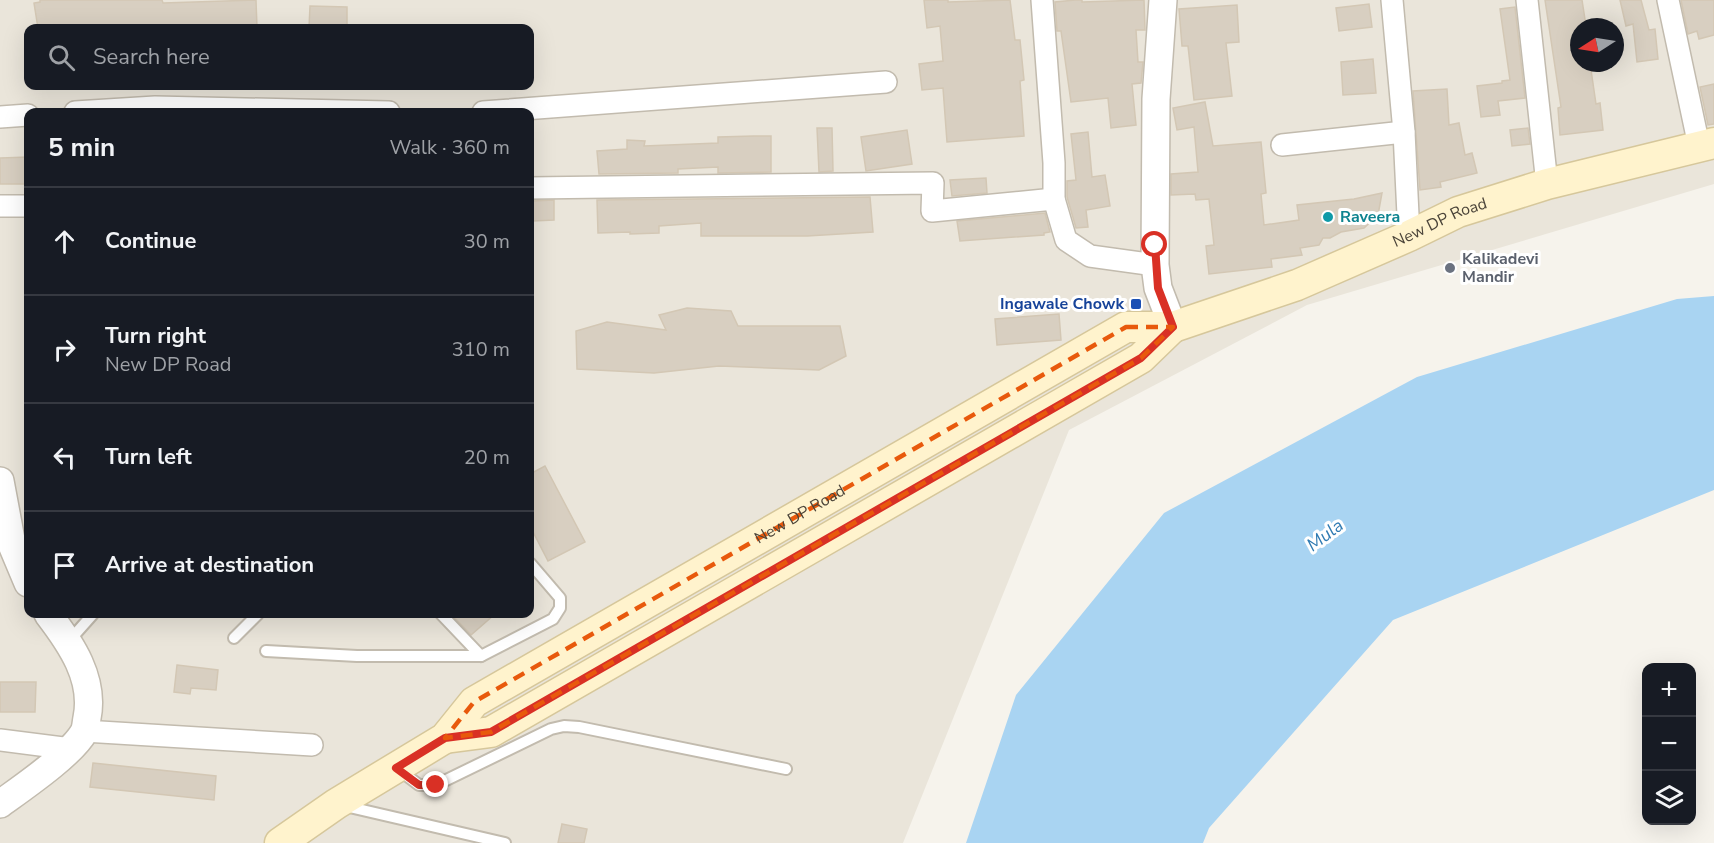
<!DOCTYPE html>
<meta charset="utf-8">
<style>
:root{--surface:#171b24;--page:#20242c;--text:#f1f3f6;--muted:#9ea1a6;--line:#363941}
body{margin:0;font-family:"Nunito Sans",sans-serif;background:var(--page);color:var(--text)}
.controls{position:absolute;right:18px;bottom:18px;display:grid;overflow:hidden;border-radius:12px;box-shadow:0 6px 24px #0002}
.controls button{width:54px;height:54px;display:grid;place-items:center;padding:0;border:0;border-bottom:2px solid var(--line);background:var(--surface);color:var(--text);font:30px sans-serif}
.compass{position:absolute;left:1570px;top:18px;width:54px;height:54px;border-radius:50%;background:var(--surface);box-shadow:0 6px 24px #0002;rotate:258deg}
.stop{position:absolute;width:18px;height:18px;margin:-14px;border:4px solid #d93025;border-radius:50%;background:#fff}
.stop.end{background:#d93025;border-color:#fff;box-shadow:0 2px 6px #0008}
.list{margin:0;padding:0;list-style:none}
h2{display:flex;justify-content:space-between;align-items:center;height:78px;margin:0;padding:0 24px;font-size:26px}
h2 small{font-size:20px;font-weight:400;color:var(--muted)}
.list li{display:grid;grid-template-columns:39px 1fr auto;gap:18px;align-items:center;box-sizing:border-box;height:108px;padding:0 24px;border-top:2px solid var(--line)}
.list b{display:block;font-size:22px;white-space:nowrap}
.list p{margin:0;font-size:20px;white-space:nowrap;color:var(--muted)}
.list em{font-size:20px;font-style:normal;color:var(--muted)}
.icon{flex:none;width:33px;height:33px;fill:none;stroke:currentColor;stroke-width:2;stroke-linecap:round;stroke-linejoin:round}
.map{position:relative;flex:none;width:1714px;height:843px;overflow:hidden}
.search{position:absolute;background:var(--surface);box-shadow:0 6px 24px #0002;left:24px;top:24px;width:510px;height:66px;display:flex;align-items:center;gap:15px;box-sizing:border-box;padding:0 21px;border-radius:12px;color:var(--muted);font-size:22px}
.panel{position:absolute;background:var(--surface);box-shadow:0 6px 24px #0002;left:24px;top:108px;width:510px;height:510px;border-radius:12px}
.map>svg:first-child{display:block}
.residential{fill:#eae5da;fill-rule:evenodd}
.water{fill:#a9d4f2}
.building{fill:#d8cfc1;stroke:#d3c7b4;stroke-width:1.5}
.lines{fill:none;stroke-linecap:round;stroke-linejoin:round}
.service-casing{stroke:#c2bbae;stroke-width:14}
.minor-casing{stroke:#c2bbae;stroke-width:24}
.tertiary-casing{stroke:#c2bbae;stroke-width:30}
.secondary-casing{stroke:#d6c79b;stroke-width:33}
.service{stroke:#fff;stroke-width:10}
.minor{stroke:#fff;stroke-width:21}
.tertiary{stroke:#fff;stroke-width:27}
.secondary{stroke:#fff3cd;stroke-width:30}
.route{stroke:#d93025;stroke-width:8}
.marked{fill:none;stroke:#e8590c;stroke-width:4.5;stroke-dasharray:12 8;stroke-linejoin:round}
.culture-dot{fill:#0f9aa8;stroke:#fff;stroke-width:2}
.worship-dot{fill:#6b7280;stroke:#fff;stroke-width:2}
.transit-dot{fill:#1a4fb4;stroke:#fff;stroke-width:2}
.labels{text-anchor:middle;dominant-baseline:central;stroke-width:6;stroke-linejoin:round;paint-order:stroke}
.culture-label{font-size:16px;font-weight:bold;fill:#0d838f;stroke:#fff;text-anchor:start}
.street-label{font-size:16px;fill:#4b4439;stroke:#fff}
.worship-label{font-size:16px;font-weight:bold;fill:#5b616d;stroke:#fff;text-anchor:start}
.transit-label{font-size:16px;font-weight:bold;fill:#164399;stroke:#fff;text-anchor:end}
.water-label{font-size:18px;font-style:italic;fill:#2e7ab2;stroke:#fff}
</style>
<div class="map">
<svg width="1714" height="843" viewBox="0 0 1714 843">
<rect width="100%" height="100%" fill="#f6f3ec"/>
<path class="residential" d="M0,0H1714V184L1307,305L1069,430L903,843H0ZM1579,27H1615V63H1579ZM28,28H530V86H28ZM28,112H530V614H28Z"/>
<path class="water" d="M1714,296V490L1393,620L1209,828L1203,843H966L1016,695L1164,513L1417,377L1677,299Z"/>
<g class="building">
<path d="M40,0H162L163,3L256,0L257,28H237V26L178,28H169L168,26L142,28H38L34,3L40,2Z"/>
<path d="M924,0H948V2L1010,0L1015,40H1020L1024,80L1020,81L1024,136L947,142L943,88L922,90L919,64L943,61L940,26L927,28Z"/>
<path d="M1075,0H1082V2L1144,0L1145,30H1136L1138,62H1143L1141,83L1132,84L1136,125L1111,128L1108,98L1071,102L1061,31H1057L1055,2Z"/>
<path d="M1545,0H1582L1586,26L1579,27V63H1590L1596,104L1600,103L1603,130L1560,135L1558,108L1561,107Z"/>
<path d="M1620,0H1641L1649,30L1655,29L1658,59L1637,62L1633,24L1626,26Z"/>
<path d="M1681,0H1714V35L1699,39L1697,31L1688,34Z"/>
<path d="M1369,4L1372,27L1339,31L1336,8Z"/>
<path d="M1237,5L1239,42L1226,43L1232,96L1194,100L1188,46H1182L1179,9Z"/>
<path d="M310,6L347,7V28H309Z"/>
<path d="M1515,7L1525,98L1498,101L1500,115L1481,117L1477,86L1502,83V81L1510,80L1500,9Z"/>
<path d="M1373,59L1376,93L1343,95L1341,62Z"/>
<path d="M1714,84V124L1708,125L1700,87Z"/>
<path d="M1447,89L1449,125L1459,123L1465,155L1472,153L1477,173L1440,182L1441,187L1420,190L1413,91Z"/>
<path d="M1205,102L1213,146L1261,142L1266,193L1261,194L1264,225L1299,220L1297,205L1354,199L1382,193L1378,215L1364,228L1341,232L1330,238H1323L1319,245L1300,248L1302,255L1271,259L1272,267L1209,274L1206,246L1214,245L1209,199L1196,200L1195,194L1171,195V174L1198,172L1194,127L1177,130L1173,108Z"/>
<path d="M817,128H832L833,171L819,172Z"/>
<path d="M1528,128L1530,144L1512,146L1510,130Z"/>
<path d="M907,130L912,164L866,171L861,137Z"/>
<path d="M1088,132L1092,177L1105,175L1110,206L1086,210L1088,227L1076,228L1067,197V181L1076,180L1071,134Z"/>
<path d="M754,136H771V172L718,173V167L678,169V173L599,174L597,151L627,149V140L645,141L644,146L718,143V137Z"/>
<path d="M28,157V184H0V158Z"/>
<path d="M986,178L987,193L952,196L950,180Z"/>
<path d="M870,197L873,232L807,236H701V223L659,226V233L630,234V232L598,233L597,200Z"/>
<path d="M554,200V220L533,221L532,201Z"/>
<path d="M1045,213L1050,232L1044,233V235L960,241L957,221Z"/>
<path d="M687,308L731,311L738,326H840L846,356L819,370L719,366L654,373L577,369L576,331L607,322L666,330L659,315Z"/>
<path d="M1059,314L1061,340L997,345L995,319Z"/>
<path d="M545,466L585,542L548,561L530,526V474Z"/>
<path d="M451,614H495L471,635Z"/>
<path d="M177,665L218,670L216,690L191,688L190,694L174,692Z"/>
<path d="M0,682H36L35,712H0Z"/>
<path d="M93,763L216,776L214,800L90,787Z"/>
<path d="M562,824L587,829L584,843H558Z"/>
</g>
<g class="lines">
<g class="service-casing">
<g id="service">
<path d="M441,614L481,656L553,619L560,608V598L530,563"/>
<path d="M234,638L258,614"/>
<path d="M69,641L93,614"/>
<path d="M266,651L357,656H481"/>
<path d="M398,769L419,785H436L551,729L564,726L579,727L786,769"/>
<path d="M345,806L505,843"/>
</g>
</g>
<g class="minor-casing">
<g id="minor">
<path d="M1042,0L1054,163V199L1066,240L1090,256L1155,265"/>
<path d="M1392,0L1404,132L1409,236"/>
<path d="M1527,0L1547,184"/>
<path d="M1668,0L1699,146"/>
<path d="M75,112L155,107L389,112"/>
<path d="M483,112L886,82"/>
<path d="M0,117L28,115"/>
<path d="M1282,145L1404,132"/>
<path d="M530,188L933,183L932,211L1054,199"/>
<path d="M0,206H28"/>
<path d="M84,731L312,745"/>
<path d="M0,740L71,749"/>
</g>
</g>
<g class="tertiary-casing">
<g id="tertiary">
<path d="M1163,0L1156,99L1155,265L1158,288L1173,327"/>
<path d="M0,481L12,545L28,583"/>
<path d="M0,804C22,788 72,754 84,732C86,728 86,723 87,718C95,679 71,644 48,614"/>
</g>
</g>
<g class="secondary-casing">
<g id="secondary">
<path d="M445,738L491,732L1141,358L1173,327"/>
<path id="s1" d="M280,843L336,804L445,738L474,702L1126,327H1173L1297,285L1409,236L1458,212L1547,184L1714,143"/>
</g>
</g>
<use href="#service" class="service"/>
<use href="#minor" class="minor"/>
<use href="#tertiary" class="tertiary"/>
<use href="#secondary" class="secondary"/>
</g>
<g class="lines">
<path class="route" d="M436,785H419L396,768L445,738L491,732L1141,358L1173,327L1158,288L1155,245"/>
</g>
<path class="marked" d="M1126,327H1173L1141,358L491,732L445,738L474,702Z"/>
<circle class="culture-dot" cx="1328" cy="217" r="6"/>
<circle class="worship-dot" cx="1450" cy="268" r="6"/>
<rect class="transit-dot" x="1130" y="298" width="12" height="12" rx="3"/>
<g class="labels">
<g class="culture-label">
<text x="1340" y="217">Raveera</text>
</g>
<g class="street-label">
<text stroke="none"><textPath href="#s1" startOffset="1328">New DP Road</textPath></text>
<text stroke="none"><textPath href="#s1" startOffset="618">New DP Road</textPath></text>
</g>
<g class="worship-label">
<text x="1462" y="259">Kalikadevi<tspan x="1462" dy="18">Mandir</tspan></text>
</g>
<g class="transit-label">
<text x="1124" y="304">Ingawale Chowk</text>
</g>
<g class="water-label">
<text transform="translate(1325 535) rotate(-37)">Mula</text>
</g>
</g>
</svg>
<div class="controls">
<button>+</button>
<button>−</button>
<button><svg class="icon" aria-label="layers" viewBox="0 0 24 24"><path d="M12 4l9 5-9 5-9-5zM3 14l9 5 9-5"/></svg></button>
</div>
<svg class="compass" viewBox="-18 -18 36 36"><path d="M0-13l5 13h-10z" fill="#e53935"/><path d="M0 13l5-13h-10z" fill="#9ea1a6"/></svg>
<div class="stop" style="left:1155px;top:245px"></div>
<div class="stop end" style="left:436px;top:785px"></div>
<div class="search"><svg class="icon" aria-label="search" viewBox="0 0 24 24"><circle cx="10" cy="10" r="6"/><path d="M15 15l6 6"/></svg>Search here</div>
<section class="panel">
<h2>5 min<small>Walk · 360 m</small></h2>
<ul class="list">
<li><svg class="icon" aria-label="ahead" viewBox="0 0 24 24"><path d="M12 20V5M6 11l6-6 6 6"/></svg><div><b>Continue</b></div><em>30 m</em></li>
<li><svg class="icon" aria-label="right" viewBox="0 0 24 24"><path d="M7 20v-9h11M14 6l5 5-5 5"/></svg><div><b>Turn right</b><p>New DP Road</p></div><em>310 m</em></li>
<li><svg class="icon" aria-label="left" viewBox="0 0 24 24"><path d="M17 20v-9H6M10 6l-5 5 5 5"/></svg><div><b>Turn left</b></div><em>20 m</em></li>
<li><svg class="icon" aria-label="arrive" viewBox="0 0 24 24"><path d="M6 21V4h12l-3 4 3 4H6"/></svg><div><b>Arrive at destination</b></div></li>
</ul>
</section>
</div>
